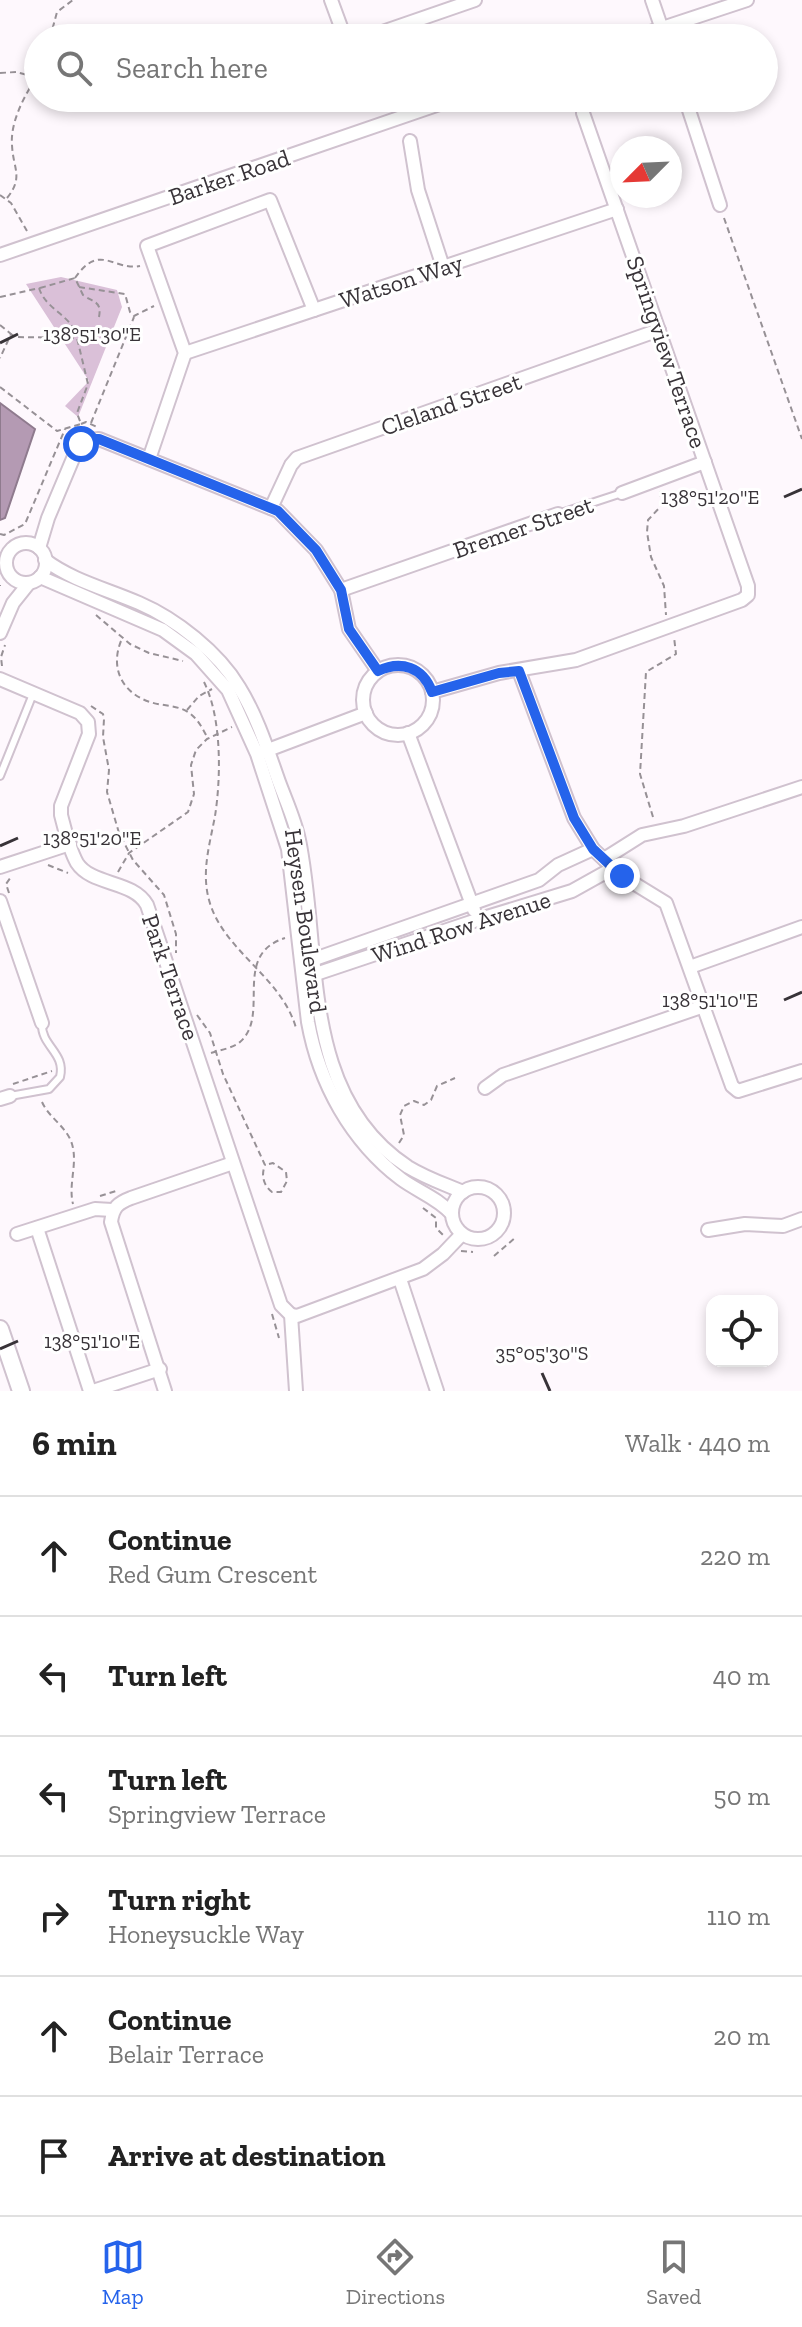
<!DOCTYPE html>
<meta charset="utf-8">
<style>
:root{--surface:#fff;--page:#f6f6f6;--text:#222;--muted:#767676;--line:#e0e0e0;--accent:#2563eb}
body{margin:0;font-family:"Zilla Slab",serif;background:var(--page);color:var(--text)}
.controls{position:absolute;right:24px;bottom:24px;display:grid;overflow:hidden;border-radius:16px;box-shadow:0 4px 12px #0003}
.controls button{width:72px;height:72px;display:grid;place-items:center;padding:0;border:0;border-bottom:2px solid var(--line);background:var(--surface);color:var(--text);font:40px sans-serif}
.compass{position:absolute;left:610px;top:136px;width:72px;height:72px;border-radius:50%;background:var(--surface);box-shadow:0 4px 12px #0003;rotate:246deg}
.stop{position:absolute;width:24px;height:24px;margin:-18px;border:6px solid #2563eb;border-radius:50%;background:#fff}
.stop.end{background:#2563eb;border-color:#fff;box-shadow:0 2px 8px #0008}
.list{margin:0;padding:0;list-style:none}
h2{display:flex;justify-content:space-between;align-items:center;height:104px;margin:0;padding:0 32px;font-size:34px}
h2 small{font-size:26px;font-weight:400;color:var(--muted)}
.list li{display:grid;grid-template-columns:52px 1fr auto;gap:24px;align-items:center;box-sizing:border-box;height:120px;padding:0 32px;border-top:2px solid var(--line)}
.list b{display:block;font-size:30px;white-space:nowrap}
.list p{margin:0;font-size:26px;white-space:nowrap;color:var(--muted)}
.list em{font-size:26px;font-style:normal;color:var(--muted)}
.icon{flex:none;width:44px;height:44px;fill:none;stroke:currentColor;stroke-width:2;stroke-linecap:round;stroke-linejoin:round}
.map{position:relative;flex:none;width:802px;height:1391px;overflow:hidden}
.search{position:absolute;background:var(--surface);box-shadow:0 4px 12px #0003;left:24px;right:24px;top:24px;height:88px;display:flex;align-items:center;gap:20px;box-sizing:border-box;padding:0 28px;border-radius:44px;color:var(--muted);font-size:30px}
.sheet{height:824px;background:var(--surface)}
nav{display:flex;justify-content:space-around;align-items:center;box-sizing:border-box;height:112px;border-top:2px solid var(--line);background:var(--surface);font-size:22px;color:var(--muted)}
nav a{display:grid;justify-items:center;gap:4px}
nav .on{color:var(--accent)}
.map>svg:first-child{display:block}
.green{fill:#dac0d8}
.water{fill:#b49ab3;stroke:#8f7b8e;stroke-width:2}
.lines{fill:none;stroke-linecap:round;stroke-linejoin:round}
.lane-casing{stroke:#d0c2cf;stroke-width:10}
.street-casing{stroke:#d0c2cf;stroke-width:16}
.secondary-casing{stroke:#d0c2cf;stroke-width:20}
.path{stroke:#979196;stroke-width:2;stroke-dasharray:6 4;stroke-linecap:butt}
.lane{stroke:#fff;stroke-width:6}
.street{stroke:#fff;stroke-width:12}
.secondary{stroke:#fff;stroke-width:16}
.route{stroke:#2563eb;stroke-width:10}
.ticks{fill:none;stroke:#383338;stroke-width:3}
.labels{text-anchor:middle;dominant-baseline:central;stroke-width:6;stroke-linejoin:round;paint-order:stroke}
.street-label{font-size:24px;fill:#383338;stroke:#fff}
.ticks-label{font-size:20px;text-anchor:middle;fill:#383338;stroke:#fff;stroke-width:6;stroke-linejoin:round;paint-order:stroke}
</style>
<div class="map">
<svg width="802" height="1391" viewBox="0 0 802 1391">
<rect width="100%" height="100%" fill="#fef8fd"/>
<path class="green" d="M61,277L117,290L122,307L78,417L65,406L89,381L26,284Z"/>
<path class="water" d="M0,403L35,429L5,518L0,520Z"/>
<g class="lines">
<g class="lane-casing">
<g id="lane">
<path d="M558,514L622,493"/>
<path d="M0,776L33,694"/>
<path d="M10,1096L49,1089L60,1077C66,1053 41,1046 42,1024"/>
</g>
</g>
<g class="street-casing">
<g id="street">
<path d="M331,0L345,38"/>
<path d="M652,0L665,38"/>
<path d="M365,38L475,0"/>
<path d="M632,38L747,0"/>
<path d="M685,98L720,205"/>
<path d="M410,141L418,190L443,267"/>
<path d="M0,255L457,98"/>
<path d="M185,353L617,209"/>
<path d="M149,459L185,353L147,246L270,200L314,310"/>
<path d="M622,493L705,462"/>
<path d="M271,508L291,465L297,458L659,330"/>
<circle cx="26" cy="563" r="20"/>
<path d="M39,548L48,518L77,449L85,441L99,439L278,511L316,550L341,590L349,629L378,671"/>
<path d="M45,560C73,581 107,589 139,603C176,619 218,652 239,687C257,716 268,751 279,782C286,801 295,820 299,840C322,950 298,1095 408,1167C426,1178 444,1184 463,1192"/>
<path d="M40,577L163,630L196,654L228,690L257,754L288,849L308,1022C319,1083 351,1141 401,1179C417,1191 438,1198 452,1214"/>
<path d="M341,590L558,514"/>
<path d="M0,633L13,603L29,583"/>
<circle cx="398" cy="700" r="35"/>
<path d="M519,671L574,818L593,849L622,876L666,903L732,1086L738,1091L802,1071"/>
<path d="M0,679L80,713L88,722L89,734L61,806V815C65,830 69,849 77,863C92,886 133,880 147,905L281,1305L291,1315L296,1391"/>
<path d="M432,692L499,673L576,660L742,600L748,595V586L583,113"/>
<path d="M408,733L474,910"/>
<path d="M260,753L366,713"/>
<path d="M604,859L642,835L684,826L802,787"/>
<path d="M0,867L70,844"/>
<path d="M0,901L42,1023"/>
<path d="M309,961L539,880L558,865L593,849"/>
<path d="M690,967L802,927"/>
<path d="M310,976L477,920L572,891L615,867"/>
<path d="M485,1088L503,1075L704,1006"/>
<path d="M0,1099L10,1096"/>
<circle cx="478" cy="1213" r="26"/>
<path d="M37,1228L90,1391"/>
<path d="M708,1230L745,1224L783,1226L802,1219"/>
<path d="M17,1234L95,1209L112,1210"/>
<path d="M400,1279L437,1391"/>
<path d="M291,1315L297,1316L423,1269L443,1254L462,1234"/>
<path d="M93,1391L160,1369"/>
<path d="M165,1391L111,1222C113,1207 118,1203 131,1198L233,1163"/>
</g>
</g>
<g class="secondary-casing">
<path id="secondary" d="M0,1329L21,1391"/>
</g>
<g class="path">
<path d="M50,38L57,12L73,0"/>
<path d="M0,73L16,72L35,77"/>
<path d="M0,195L11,203L27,231"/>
<path d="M7,198C24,177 13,169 12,145C10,122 25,94 38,75"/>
<path d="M724,218L802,439"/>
<path d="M75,278C100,242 113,271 140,266"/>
<path d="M79,287L125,294L130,312L134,316L154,306"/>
<path d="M40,288L75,278L83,295C94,303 102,301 99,317"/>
<path d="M0,297L39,288C46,310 70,314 77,336"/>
<path d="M0,325L11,334L0,358"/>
<path d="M0,387L57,431L81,424L77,413L88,384L77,338L15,337L11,334"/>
<path d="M91,423L134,317"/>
<path d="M81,424L86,422L97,427"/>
<path d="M660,491L662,505L648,520L647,532L651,557L664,586L666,615"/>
<path d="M0,534L4,535L25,524L65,429"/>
<path d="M0,585V586"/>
<path d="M96,615L130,644L149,653L183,661"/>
<path d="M121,641C110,668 122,693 150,702C162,706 177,705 188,712C197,718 202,727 207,737"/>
<path d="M2,666L1,657L5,645"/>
<path d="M204,682C222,718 221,778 215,816C210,843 202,869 208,896C220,950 281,975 296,1028"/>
<path d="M91,706L103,714L104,719L103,737L109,770L107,792L119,833L133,860L164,895L176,934V953"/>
<path d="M187,710L199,696L212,689"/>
<path d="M653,817L640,774L646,672L676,654L674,637"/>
<path d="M48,865L68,873"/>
<path d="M118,872L129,853L188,812L194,794L191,765L196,750L207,739L232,727"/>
<path d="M9,893L6,884L11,877"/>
<path d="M197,1015L210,1033L223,1074L265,1165C261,1175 263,1185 272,1192H281L287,1181L286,1172L273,1163L265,1165"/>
<path d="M211,1053C220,1050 233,1048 240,1042C271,1015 231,955 285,938"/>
<path d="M13,1084L52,1071"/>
<path d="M42,1102C49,1118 67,1127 72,1144C78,1164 68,1184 73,1204"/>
<path d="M399,1143L404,1135L400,1115L404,1106L414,1101L424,1105L431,1100L437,1086L455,1078"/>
<path d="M100,1196L116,1191"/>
<path d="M423,1208L436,1218V1228L444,1236"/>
<path d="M461,1251L473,1252"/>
<path d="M494,1256L515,1238"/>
<path d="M272,1314L279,1338"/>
</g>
<use href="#lane" class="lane"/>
<use href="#street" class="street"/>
<use href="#secondary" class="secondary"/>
</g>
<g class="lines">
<path class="route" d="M81,444L89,439H99L278,511L316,550L341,590L349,629L378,671C401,660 423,667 432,692L499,673L519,671L574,818L593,849L622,876"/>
</g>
<path class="ticks" d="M0,343L18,334M784,497L802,489M0,846L18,838M784,1000L802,992M0,1349L18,1341M542,1373L550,1391"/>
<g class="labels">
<g class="street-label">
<text transform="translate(229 177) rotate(-19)">Barker Road</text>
<text transform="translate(401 281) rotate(-18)">Watson Way</text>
<text transform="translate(667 352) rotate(71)">Springview Terrace</text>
<text transform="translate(451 404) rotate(-19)">Cleland Street</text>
<text transform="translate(523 527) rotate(-19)">Bremer Street</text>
<text transform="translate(306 921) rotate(82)">Heysen Boulevard</text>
<text transform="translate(461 927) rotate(-18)">Wind Row Avenue</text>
<text transform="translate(171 977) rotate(71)">Park Terrace</text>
</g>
</g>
<g class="ticks-label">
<text x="92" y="341">138°51'30"E</text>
<text x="710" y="504">138°51'20"E</text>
<text x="92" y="845">138°51'20"E</text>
<text x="710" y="1007">138°51'10"E</text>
<text x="92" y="1348">138°51'10"E</text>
<text x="542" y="1360">35°05'30"S</text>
</g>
</svg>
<div class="controls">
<button><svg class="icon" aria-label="locate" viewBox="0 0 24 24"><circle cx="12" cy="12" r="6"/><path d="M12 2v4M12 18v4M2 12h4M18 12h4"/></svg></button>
</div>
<svg class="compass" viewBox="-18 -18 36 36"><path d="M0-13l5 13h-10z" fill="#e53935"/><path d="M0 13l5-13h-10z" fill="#767676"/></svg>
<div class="stop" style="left:81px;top:444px"></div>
<div class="stop end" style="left:622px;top:876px"></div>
<div class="search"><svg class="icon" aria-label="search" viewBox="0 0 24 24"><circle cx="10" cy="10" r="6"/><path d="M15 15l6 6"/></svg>Search here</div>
</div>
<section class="sheet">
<h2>6 min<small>Walk · 440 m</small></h2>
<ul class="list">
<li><svg class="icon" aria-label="ahead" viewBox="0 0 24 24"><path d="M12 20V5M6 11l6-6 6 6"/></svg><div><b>Continue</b><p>Red Gum Crescent</p></div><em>220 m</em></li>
<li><svg class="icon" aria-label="left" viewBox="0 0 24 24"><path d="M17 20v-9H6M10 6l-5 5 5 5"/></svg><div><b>Turn left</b></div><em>40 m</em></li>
<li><svg class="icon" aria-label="left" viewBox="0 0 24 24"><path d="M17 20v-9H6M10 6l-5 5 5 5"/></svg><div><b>Turn left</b><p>Springview Terrace</p></div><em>50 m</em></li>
<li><svg class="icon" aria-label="right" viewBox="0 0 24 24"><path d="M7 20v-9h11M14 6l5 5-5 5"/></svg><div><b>Turn right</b><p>Honeysuckle Way</p></div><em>110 m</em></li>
<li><svg class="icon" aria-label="ahead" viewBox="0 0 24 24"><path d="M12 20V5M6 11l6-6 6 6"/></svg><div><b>Continue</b><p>Belair Terrace</p></div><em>20 m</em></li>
<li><svg class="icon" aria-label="arrive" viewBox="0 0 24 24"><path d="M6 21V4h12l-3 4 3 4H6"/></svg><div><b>Arrive at destination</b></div></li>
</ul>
</section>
<nav>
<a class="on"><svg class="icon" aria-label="map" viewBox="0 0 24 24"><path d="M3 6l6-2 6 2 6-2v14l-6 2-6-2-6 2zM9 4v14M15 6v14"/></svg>Map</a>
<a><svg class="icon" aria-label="directions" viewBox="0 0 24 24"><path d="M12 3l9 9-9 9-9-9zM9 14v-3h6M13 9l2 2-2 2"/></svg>Directions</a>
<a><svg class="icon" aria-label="saved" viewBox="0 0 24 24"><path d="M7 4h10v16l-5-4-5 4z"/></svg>Saved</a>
</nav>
